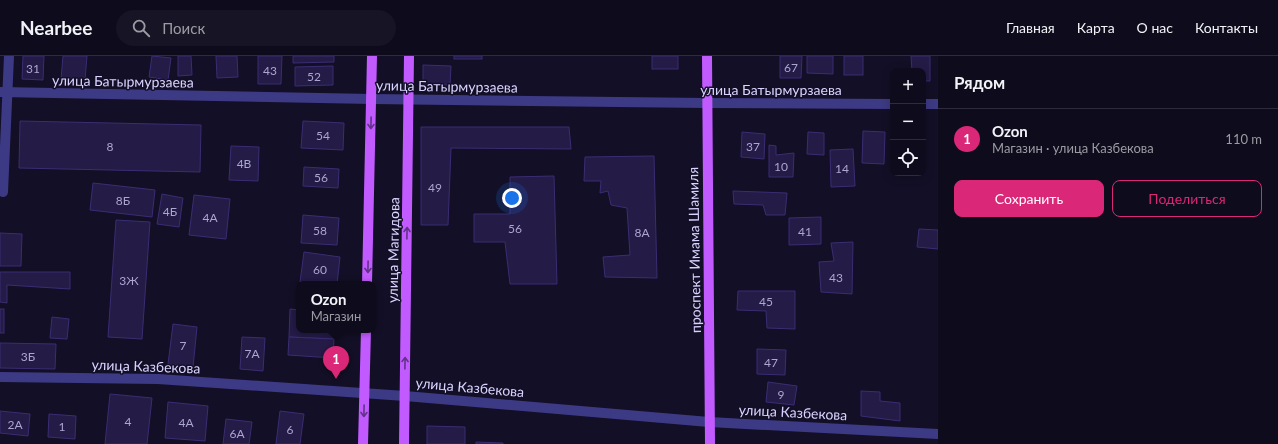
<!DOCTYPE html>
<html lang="ru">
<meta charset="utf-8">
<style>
:root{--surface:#0e0b1c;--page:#171425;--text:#f1f3f6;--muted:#9b9ba3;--line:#2e2b3b;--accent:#db2777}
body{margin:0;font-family:Lato,sans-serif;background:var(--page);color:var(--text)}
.controls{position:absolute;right:12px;top:12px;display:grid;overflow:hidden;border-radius:8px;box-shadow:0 2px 10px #0003}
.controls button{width:36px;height:36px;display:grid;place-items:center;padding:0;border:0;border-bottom:1px solid var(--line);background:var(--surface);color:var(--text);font:20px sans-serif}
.you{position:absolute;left:512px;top:142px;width:14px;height:14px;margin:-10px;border:3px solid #fff;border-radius:50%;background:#1a73e8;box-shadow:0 0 0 6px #1a73e833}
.badge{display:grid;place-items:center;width:26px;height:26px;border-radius:50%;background:var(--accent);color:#fff;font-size:13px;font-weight:700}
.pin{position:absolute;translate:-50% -33px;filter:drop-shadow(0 1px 2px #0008)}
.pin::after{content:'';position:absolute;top:21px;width:14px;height:12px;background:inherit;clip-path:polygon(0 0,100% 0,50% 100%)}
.popup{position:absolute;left:296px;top:225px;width:80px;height:52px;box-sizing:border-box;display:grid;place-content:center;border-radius:8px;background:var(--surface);filter:drop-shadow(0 1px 3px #0005);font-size:13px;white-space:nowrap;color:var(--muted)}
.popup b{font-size:15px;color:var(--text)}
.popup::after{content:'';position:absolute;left:50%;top:100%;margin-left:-8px;border:8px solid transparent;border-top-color:var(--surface)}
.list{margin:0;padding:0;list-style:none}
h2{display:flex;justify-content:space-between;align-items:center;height:52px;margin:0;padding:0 16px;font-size:17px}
h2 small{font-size:13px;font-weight:400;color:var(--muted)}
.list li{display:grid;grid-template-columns:26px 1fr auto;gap:12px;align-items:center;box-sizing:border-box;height:60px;padding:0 16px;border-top:1px solid var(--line)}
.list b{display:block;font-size:15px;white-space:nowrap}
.list p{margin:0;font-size:13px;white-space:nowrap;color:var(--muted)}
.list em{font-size:13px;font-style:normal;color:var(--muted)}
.actions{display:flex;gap:8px;padding:12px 16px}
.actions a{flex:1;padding:9px 0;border:1px solid var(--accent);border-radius:8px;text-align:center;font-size:14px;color:var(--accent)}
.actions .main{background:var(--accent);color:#fff}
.icon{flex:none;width:22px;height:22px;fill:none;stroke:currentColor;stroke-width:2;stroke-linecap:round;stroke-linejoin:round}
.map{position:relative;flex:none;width:938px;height:388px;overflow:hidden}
header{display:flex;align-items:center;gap:24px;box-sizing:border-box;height:56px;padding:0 20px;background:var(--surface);border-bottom:1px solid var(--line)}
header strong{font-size:19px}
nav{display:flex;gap:22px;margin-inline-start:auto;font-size:14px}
.search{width:280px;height:36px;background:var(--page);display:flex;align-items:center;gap:10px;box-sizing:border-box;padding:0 14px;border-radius:22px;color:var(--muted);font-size:15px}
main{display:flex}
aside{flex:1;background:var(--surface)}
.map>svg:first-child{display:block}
.building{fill:#241b47;stroke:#3b2d73}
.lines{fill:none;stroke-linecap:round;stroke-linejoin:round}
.minor{stroke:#3d3a85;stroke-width:10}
.major{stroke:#c25bff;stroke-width:10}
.oneway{stroke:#623188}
.labels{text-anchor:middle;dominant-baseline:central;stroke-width:3;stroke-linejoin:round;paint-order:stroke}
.number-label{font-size:12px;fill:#aca6d1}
.street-label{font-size:14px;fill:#d9d4ff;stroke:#130f26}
</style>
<header>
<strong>Nearbee</strong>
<div class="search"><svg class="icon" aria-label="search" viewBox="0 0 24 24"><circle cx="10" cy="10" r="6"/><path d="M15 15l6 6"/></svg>Поиск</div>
<nav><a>Главная</a><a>Карта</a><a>О нас</a><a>Контакты</a></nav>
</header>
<main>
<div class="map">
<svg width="938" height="388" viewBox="0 0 938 388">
<rect width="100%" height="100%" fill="#130f26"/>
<g class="building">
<path d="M23,0H44L43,24L22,23Z"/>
<path d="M63,0H87L85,24L61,23Z"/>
<path d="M152,0L171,2L168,24L149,21Z"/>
<path d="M178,0H191L192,19L178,20Z"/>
<path d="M216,0H237L238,21L217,22Z"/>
<path d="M258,0H282L281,28H258Z"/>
<path d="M293,0H334V6L293,7Z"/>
<rect x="454" y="0" width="28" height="3"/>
<rect x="652" y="0" width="26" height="13"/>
<path d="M780,0H802L801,22H780Z"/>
<path d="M807,0H833V18L807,17Z"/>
<rect x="844" y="0" width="19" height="19"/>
<path d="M911,0H930V25H923V15H912Z"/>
<path d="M423,9L451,10L450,29L423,28Z"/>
<path d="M333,10V29L295,30V11Z"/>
<path d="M20,65L201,69L200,116L19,112Z"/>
<path d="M303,65L344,67L343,94L301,92Z"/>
<path d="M421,71H569L571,93L451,92L448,169H421Z"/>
<path d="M863,75L885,76L884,108L862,107Z"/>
<path d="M742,76L765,78L764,103L741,101Z"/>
<path d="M808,76L824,77V99L807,98Z"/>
<path d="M769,89L776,90V99L794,97L793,121H769Z"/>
<path d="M231,90L259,91L258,125L229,124Z"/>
<path d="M853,93L855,130L831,131L830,94Z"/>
<path d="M654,100L657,222L605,221L603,201L630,199L627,152L611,149L608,135L600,137L601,125H584L585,101Z"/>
<path d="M304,111L339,113L338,132L303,130Z"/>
<path d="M554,120L557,228H510L505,186H474V158H510V121Z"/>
<path d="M93,127L155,134L152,161L90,154Z"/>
<path d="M733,135L787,137L785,159H766L763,149L734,148Z"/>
<path d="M162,138L183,142L179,171L157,168Z"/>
<path d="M194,139L230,143L226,183L189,179Z"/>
<path d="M303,159L339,162L337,189L301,187Z"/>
<path d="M821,161V188L789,189V162Z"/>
<path d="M116,164L150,166L142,283L108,281Z"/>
<path d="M919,173L938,174V193L917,191Z"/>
<path d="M0,177L22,178L21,210H0Z"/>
<path d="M853,186L852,238L821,236L819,206L834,205L831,187Z"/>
<path d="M304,196L340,201L337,228H312L300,226Z"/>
<path d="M0,216H70V233L7,229V247L0,246Z"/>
<path d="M738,235H795V273L767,272L766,255L737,254Z"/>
<rect x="0" y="253" width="4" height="24"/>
<path d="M290,253L299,254V274H335L334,283L289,281Z"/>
<path d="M52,261L69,263L67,283L50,282Z"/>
<path d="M173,268L197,271L193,311L168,308Z"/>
<path d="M242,281L265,282L263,315L240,313Z"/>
<path d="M289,281L334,283L333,302L288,299Z"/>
<path d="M0,287L56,288L55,313L0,312Z"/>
<path d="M757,293L786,294L785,319L757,318Z"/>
<path d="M768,326L797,330L794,349L766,346Z"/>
<path d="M861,335L880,336V345L900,347V365L861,360Z"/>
<path d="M110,338L152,342L147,388H105Z"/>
<path d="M168,346L208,350L205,385L165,382Z"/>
<path d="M0,355L30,358L28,380L0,377Z"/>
<path d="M280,355L304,358L300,388H276Z"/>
<path d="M49,358L76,360L75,383L48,381Z"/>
<path d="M226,363L252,366L249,388H223Z"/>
<path d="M427,370L465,371V388H427Z"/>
<path d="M476,386L503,387V388H476Z"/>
</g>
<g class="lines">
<g class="minor">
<path d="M0,36L372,43L706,47L893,48"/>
<path d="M923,48H938"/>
<path d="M3,136L9,0"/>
<path d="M0,321L158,323L405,340L709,366L938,378"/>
</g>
<g class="major">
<path d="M707,0L710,388"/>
<path d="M367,228L372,0"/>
<path d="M363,388L366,274"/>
<path d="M404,388L409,0"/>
</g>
</g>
<defs><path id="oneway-shaft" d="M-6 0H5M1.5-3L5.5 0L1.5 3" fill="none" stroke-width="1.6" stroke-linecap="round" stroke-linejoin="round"/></defs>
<g class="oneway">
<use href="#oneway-shaft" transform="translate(371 67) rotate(91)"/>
<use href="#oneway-shaft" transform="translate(407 177) rotate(-89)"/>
<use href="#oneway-shaft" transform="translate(368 211) rotate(91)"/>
<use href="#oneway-shaft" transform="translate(405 307) rotate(-89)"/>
<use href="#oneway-shaft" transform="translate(364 355) rotate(91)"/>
</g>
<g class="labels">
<g class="number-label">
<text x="791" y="11">67</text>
<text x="33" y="12">31</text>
<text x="270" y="14">43</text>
<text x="314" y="20">52</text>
<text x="323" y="79">54</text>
<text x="110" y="90">8</text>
<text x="753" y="90">37</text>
<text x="244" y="107">4В</text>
<text x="781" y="110">10</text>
<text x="842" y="112">14</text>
<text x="321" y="121">56</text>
<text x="435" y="131">49</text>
<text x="123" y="144">8Б</text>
<text x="170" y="155">4Б</text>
<text x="210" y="161">4А</text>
<text x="515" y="172">56</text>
<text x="320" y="174">58</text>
<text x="805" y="175">41</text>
<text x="642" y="176">8А</text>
<text x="320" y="213">60</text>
<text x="836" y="221">43</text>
<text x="129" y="224">3Ж</text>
<text x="766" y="245">45</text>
<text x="183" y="289">7</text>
<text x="252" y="297">7А</text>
<text x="28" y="300">3Б</text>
<text x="771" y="306">47</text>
<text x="781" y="338">9</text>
<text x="128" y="365">4</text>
<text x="186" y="366">4А</text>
<text x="15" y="368">2А</text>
<text x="62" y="370">1</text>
<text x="290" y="373">6</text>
<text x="237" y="377">6А</text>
</g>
<g class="street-label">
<text transform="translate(123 25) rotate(1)">улица Батырмурзаева</text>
<text transform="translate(447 30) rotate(1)">улица Батырмурзаева</text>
<text x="771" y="33">улица Батырмурзаева</text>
<text transform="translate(393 194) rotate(-89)">улица Магидова</text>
<text transform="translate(694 194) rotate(-91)">проспект Имама Шамиля</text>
<text transform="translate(146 310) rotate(2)">улица Казбекова</text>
<text transform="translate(470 331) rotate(5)">улица Казбекова</text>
<text transform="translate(793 356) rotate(3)">улица Казбекова</text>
</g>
</g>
</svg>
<div class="controls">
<button>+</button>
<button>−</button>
<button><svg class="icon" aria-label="locate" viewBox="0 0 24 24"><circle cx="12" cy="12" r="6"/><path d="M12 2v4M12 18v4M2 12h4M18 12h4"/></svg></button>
</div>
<div class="you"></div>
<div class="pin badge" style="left:336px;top:323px">1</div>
<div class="popup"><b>Ozon</b>Магазин</div>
</div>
<aside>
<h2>Рядом<small></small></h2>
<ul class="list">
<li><span class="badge">1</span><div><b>Ozon</b><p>Магазин · улица Казбекова</p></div><em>110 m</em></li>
</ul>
<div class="actions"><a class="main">Сохранить</a><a>Поделиться</a></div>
</aside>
</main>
